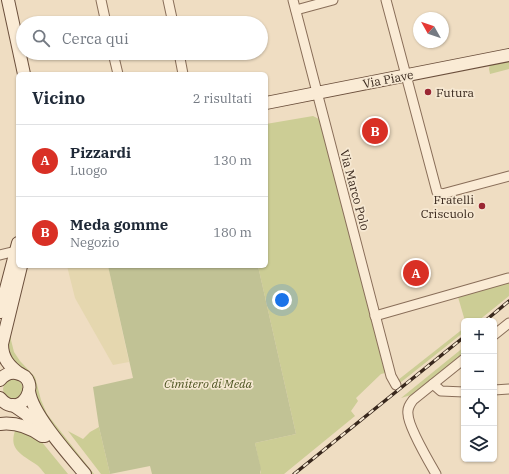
<!DOCTYPE html>
<html lang="it">
<meta charset="utf-8">
<style>
:root{--surface:#fff;--page:#f2f2f3;--text:#1f2937;--muted:#747a83;--line:#e0e1e3;--accent:#d93025}
body{margin:0;font-family:"IBM Plex Serif",serif;background:var(--page);color:var(--text)}
.controls{position:absolute;right:12px;bottom:12px;display:grid;overflow:hidden;border-radius:6px;box-shadow:0 1px 3px #0004}
.controls button{width:36px;height:36px;display:grid;place-items:center;padding:0;border:0;border-bottom:1px solid var(--line);background:var(--surface);color:var(--text);font:20px sans-serif}
.compass{position:absolute;left:413px;top:12px;width:36px;height:36px;border-radius:50%;background:var(--surface);box-shadow:0 1px 3px #0004;rotate:310deg}
.you{position:absolute;left:282px;top:300px;width:14px;height:14px;margin:-10px;border:3px solid #fff;border-radius:50%;background:#1a73e8;box-shadow:0 0 0 6px #1a73e833}
.badge{display:grid;place-items:center;width:26px;height:26px;border-radius:50%;background:var(--accent);color:#fff;font-size:13px;font-weight:700}
.pin{position:absolute;translate:-50% -50%;border:2px solid #fff;box-shadow:0 1px 4px #0006}
.list{margin:0;padding:0;list-style:none}
h2{display:flex;justify-content:space-between;align-items:center;height:52px;margin:0;padding:0 16px;font-size:17px}
h2 small{font-size:13px;font-weight:400;color:var(--muted)}
.list li{display:grid;grid-template-columns:26px 1fr auto;gap:12px;align-items:center;box-sizing:border-box;height:72px;padding:0 16px;border-top:1px solid var(--line)}
.list b{display:block;font-size:15px;white-space:nowrap}
.list p{margin:0;font-size:13px;white-space:nowrap;color:var(--muted)}
.list em{font-size:13px;font-style:normal;color:var(--muted)}
.icon{flex:none;width:22px;height:22px;fill:none;stroke:currentColor;stroke-width:2;stroke-linecap:round;stroke-linejoin:round}
.map{position:relative;flex:none;width:509px;height:474px;overflow:hidden}
.search{position:absolute;background:var(--surface);box-shadow:0 1px 3px #0004;left:16px;top:16px;width:252px;height:44px;display:flex;align-items:center;gap:10px;box-sizing:border-box;padding:0 14px;border-radius:22px;color:var(--muted);font-size:15px}
.panel{position:absolute;background:var(--surface);box-shadow:0 1px 3px #0004;left:16px;top:72px;width:252px;height:196px;border-radius:6px}
.map>svg:first-child{display:block}
.farmland{fill:#e5d7af}
.green{fill:#cccd95}
.cemetery{fill:#c1c295}
.lines{fill:none;stroke-linecap:round;stroke-linejoin:round}
.street-casing{stroke:#896e59;stroke-width:11}
.secondary-casing{stroke:#6b4f3c;stroke-width:14}
.street{stroke:#faebd5;stroke-width:9}
.secondary{stroke:#faebd5;stroke-width:12}
.rail-casing{stroke:#39281d;stroke-width:3.5}
.rail{stroke:#f6e8d2;stroke-width:2;stroke-dasharray:6;stroke-linecap:butt}
.poi-dot{fill:#9a2733;stroke:#f6e8d2;stroke-width:1.5}
.labels{text-anchor:middle;dominant-baseline:central;stroke-width:3.5;stroke-linejoin:round;paint-order:stroke}
.street-label{font-size:12px;fill:#39281d;stroke:#f6e8d2}
.poi-label{font-size:12px;fill:#39281d;stroke:#f6e8d2;text-anchor:start}
.park-label{font-size:12px;font-style:italic;fill:#4e5623;stroke:#f6e8d2}
</style>
<div class="map">
<svg width="509" height="474" viewBox="0 0 509 474">
<rect width="100%" height="100%" fill="#efddc2"/>
<path class="farmland" d="M67,266H108L129,362L113,365L75,298Z"/>
<g class="green">
<path d="M509,61V69L490,74L489,69L490,64Z"/>
<path d="M313,116L319,119L385,373L381,374L356,398L358,401L351,411L355,416L284,474H260L261,472L255,443L296,434L258,266H266V124Z"/>
<path d="M509,282V296L478,321H465L458,297Z"/>
<path d="M464,328V332L400,383L398,380Z"/>
<path d="M11,331V340L14,352L20,361L35,377L41,400L47,414L94,474H90L49,421L35,395V386L33,378L14,363L7,349Z"/>
<path d="M464,347V353L411,395L401,398Z"/>
<circle cx="13" cy="389" r="10"/>
<path d="M99,427L110,474H101L68,431L83,439L90,432Z"/>
<path d="M16,428L41,441L68,474H45C42,470 38,465 34,463C19,453 8,448 16,428Z"/>
</g>
<path class="cemetery" d="M108,266H258L296,434L255,443L261,469L260,474H152L150,466L110,474L99,427L93,387L133,378Z"/>
<g class="lines">
<g class="street-casing">
<g id="street">
<path d="M101,0L106,23"/>
<path d="M168,0L173,23"/>
<path d="M293,0L391,376L396,385"/>
<path d="M386,0L437,192L442,194L509,176"/>
<path d="M296,10L333,0"/>
<path d="M113,53L118,74"/>
<path d="M179,53L183,74"/>
<path d="M0,255L16,251"/>
<path d="M375,316L508,278"/>
<path d="M494,335L509,323"/>
<path d="M433,384L441,391L464,392"/>
<path d="M494,390L509,389"/>
<path d="M436,474C429,462 408,425 408,414C407,408 410,404 413,400L464,359"/>
</g>
</g>
<g class="secondary-casing">
<g id="secondary">
<path d="M8,0L24,74"/>
<path d="M266,103L509,55"/>
<path d="M0,312L18,243"/>
<path d="M20,374C9,366 2,358 2,344L21,266"/>
<path d="M0,380C4,375 10,372 16,373C45,378 21,423 0,398"/>
<path d="M29,391C32,414 69,455 85,474"/>
<path d="M13,405L26,414L45,436"/>
<path d="M0,424C16,422 29,427 42,436"/>
</g>
</g>
<use href="#street" class="street"/>
<use href="#secondary" class="secondary"/>
<g class="rail-casing">
<g id="rail">
<path d="M485,321L509,301"/>
<path d="M294,474L464,337"/>
</g>
</g>
<use href="#rail" class="rail"/>
</g>
<g class="poi-dot">
<circle cx="428" cy="92" r="4"/>
<circle cx="482" cy="206" r="4"/>
</g>
<g class="labels">
<g class="street-label">
<text transform="translate(388 79) rotate(-11)">Via Piave</text>
<text transform="translate(355 190) rotate(75)">Via Marco Polo</text>
</g>
<g class="poi-label">
<text x="436" y="92">Futura</text>
<text x="474" y="199" text-anchor="end">Fratelli<tspan x="474" dy="14">Criscuolo</tspan></text>
</g>
<g class="park-label">
<text x="208" y="383">Cimitero di Meda</text>
</g>
</g>
</svg>
<div class="controls">
<button>+</button>
<button>−</button>
<button><svg class="icon" aria-label="locate" viewBox="0 0 24 24"><circle cx="12" cy="12" r="6"/><path d="M12 2v4M12 18v4M2 12h4M18 12h4"/></svg></button>
<button><svg class="icon" aria-label="layers" viewBox="0 0 24 24"><path d="M12 4l9 5-9 5-9-5zM3 14l9 5 9-5"/></svg></button>
</div>
<svg class="compass" viewBox="-18 -18 36 36"><path d="M0-13l5 13h-10z" fill="#e53935"/><path d="M0 13l5-13h-10z" fill="#747a83"/></svg>
<div class="you"></div>
<div class="pin badge" style="left:416px;top:273px">A</div>
<div class="pin badge" style="left:375px;top:131px">B</div>
<div class="search"><svg class="icon" aria-label="search" viewBox="0 0 24 24"><circle cx="10" cy="10" r="6"/><path d="M15 15l6 6"/></svg>Cerca qui</div>
<section class="panel">
<h2>Vicino<small>2 risultati</small></h2>
<ul class="list">
<li><span class="badge">A</span><div><b>Pizzardi</b><p>Luogo</p></div><em>130 m</em></li>
<li><span class="badge">B</span><div><b>Meda gomme</b><p>Negozio</p></div><em>180 m</em></li>
</ul>
</section>
</div>
